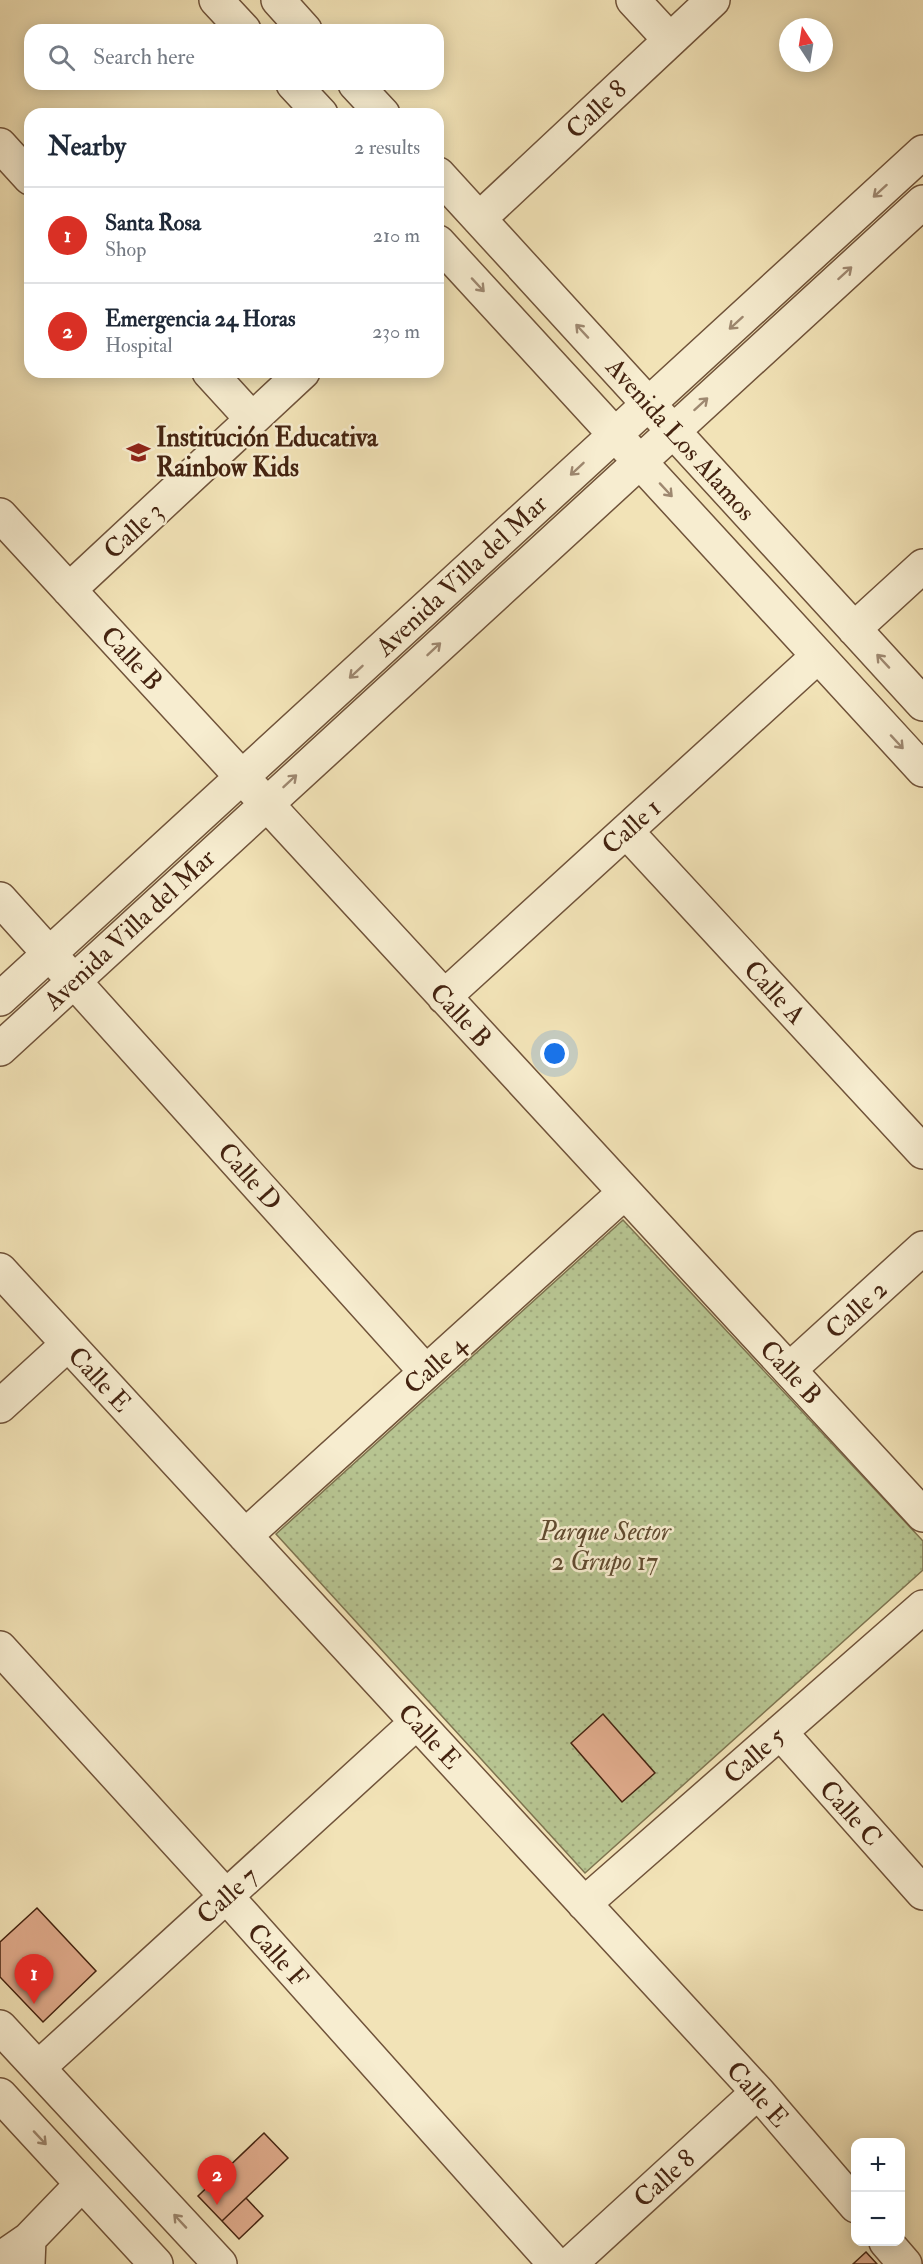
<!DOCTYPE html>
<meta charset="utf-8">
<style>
body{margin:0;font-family:"IM FELL Double Pica",serif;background:#f6f6f7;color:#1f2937}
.controls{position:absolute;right:18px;bottom:18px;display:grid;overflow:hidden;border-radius:12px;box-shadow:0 3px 15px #0003}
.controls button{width:54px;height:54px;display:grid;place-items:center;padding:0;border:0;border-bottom:2px solid #e0e1e3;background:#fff;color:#1f2937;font:30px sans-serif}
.compass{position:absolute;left:779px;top:18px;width:54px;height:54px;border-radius:50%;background:#fff;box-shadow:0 3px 15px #0003;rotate:348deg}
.you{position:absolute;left:555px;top:1054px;width:21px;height:21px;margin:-15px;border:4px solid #fff;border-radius:50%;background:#1a73e8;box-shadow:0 0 0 9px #1a73e833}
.badge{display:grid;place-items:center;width:39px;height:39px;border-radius:50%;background:#d93025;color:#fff;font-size:20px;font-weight:700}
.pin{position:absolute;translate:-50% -50px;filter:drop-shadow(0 2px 3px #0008)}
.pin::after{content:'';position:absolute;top:32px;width:21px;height:18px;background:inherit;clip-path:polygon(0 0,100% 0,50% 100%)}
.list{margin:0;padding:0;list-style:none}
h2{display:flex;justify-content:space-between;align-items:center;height:78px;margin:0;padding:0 24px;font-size:26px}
h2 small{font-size:20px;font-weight:400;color:#747a83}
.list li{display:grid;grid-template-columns:39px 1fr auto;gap:18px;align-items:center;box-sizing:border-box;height:96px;padding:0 24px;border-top:2px solid #e0e1e3}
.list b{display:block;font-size:22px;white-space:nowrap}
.list p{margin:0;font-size:20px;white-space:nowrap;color:#747a83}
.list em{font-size:20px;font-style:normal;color:#747a83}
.icon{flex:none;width:33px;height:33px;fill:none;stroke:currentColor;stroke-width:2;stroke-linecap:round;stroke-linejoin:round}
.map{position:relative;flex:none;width:923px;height:2264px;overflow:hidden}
.search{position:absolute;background:#fff;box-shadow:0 3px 15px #0003;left:24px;top:24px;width:420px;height:66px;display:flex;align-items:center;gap:15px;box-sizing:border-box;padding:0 21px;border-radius:18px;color:#747a83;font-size:22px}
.panel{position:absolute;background:#fff;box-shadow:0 3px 15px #0003;left:24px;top:108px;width:420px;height:270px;border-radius:18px}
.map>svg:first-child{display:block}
.park{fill:url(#park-dots);stroke:#7e7450;stroke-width:1.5}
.building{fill:#e1ac8d;stroke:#442310;stroke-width:1.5}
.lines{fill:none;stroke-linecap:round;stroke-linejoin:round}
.minor-casing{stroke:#70533a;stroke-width:36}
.minor{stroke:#f7edd0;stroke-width:33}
.oneway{stroke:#9e8870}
.labels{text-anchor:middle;stroke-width:5;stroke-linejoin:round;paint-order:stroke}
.street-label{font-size:26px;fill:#442310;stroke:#f7edd0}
.poi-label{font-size:26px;font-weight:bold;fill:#442310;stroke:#f7edd0;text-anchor:start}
.park-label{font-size:26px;font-style:italic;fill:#614b30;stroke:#f7edd0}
</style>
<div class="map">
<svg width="923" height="2264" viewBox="0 0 923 2264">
<defs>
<pattern id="park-dots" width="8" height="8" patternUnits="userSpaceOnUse" patternTransform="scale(1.5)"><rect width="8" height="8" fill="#b7c491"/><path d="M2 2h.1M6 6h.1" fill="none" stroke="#9fa87c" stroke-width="1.8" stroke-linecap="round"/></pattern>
</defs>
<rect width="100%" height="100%" fill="#f2e3b7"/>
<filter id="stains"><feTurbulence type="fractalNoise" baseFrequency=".00333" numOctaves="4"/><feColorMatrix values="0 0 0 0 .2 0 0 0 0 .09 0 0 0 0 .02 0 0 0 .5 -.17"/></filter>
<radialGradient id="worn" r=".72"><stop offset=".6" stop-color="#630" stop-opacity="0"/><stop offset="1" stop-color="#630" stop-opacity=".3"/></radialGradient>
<path class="park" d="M 623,1220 L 923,1541 L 923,1570 L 585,1873 L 276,1534 Z"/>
<path class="building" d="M 603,1714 L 655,1773 L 622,1802 L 571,1743 Z
M 37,1908 L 96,1971 L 43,2022 L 0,1977 L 0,1942 Z
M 264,2133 L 288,2158 L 222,2221 L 198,2196 Z
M 246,2198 L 263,2216 L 239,2239 L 222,2221 Z
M 866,2252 L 877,2264 L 853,2264 Z"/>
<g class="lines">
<defs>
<path id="minor" d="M 216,0 L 244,30
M 278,0 L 305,30
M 633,0 L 670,40
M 293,84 L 321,114
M 355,84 L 383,114
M 0,145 L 30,178
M 438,174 L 923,704
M 479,219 L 713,0
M 438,242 L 923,770
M 209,372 L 252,419
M 0,515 L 923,1515
M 69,590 L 303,372
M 854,629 L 923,566
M 626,831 L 923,1152
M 0,899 L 426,1372
M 444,997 L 818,656
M 0,999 L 923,152
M 0,1049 L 923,202
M 0,1270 L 758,2092 L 856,2206
M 789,1370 L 923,1248
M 0,1406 L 68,1344
M 245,1536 L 625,1192
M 0,1648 L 226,1896 L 555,2264
M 780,1732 L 923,1893
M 584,1904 L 923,1607
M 0,2027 L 220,2264
M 38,2068 L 417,1722
M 0,2095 L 156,2264
M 886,2242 L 905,2264
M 0,2259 L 29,2239
M 28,2264 L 29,2239 L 82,2184
M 570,2264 L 758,2092"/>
</defs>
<use href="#minor" class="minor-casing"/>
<use href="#minor" class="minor"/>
</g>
<defs><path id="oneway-shaft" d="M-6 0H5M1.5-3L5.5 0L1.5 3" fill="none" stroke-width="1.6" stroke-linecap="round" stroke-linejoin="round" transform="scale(1.5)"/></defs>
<g class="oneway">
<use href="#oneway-shaft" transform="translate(880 191) rotate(138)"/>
<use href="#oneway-shaft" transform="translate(845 273) rotate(-42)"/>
<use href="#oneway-shaft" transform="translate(478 285) rotate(47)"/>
<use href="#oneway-shaft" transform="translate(736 323) rotate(138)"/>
<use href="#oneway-shaft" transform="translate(582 331) rotate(-133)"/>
<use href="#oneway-shaft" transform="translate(701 404) rotate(-42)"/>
<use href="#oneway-shaft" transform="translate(577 469) rotate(137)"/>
<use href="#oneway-shaft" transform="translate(666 490) rotate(47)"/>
<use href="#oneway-shaft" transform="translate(434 649) rotate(-43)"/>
<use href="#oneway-shaft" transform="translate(883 661) rotate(-133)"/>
<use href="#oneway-shaft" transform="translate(356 672) rotate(137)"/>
<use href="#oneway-shaft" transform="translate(897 742) rotate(47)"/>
<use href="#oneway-shaft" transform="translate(290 781) rotate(-43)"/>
<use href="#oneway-shaft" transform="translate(40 2138) rotate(47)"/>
<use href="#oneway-shaft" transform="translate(180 2221) rotate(-133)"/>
</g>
<defs>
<symbol id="school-bare" viewBox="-9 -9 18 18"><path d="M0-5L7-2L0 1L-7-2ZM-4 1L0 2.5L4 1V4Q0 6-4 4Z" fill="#8f2418" stroke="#f7edd0" stroke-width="2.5" paint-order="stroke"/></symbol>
</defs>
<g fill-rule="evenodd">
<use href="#school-bare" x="122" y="436" width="33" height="33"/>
</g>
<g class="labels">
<g class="street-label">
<text transform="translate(596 109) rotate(-43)" y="9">Calle 8</text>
<text transform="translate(681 439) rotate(48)" y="9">Avenida Los Alamos</text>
<text transform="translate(133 530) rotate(-43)" y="9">Calle 3</text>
<text transform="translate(461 575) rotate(-43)" y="9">Avenida Villa del Mar</text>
<text transform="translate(132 658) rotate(47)" y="9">Calle B</text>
<text transform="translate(631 826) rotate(-42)" y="9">Calle 1</text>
<text transform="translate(129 929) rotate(-43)" y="9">Avenida Villa del Mar</text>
<text transform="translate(775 992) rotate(47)" y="9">Calle A</text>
<text transform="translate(461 1015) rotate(47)" y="9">Calle B</text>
<text transform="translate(250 1176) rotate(48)" y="9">Calle D</text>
<text transform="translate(856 1309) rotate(-42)" y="9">Calle 2</text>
<text transform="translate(435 1364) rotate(-42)" y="9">Calle 4</text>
<text transform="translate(791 1372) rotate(47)" y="9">Calle B</text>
<text transform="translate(100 1379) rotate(47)" y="9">Calle E</text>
<text transform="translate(430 1736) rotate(47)" y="9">Calle E</text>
<text transform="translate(754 1755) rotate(-41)" y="9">Calle 5</text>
<text transform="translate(851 1813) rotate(48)" y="9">Calle C</text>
<text transform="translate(227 1895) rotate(-42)" y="9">Calle 7</text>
<text transform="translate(278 1955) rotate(48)" y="9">Calle F</text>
<text transform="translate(758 2094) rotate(48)" y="9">Calle E</text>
<text transform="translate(664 2178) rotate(-42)" y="9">Calle 8</text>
</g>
<g class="poi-label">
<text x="156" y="446">Institución Educativa<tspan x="156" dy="30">Rainbow Kids</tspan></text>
</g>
<g class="park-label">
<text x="605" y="1540">Parque Sector<tspan x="605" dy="30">2 Grupo 17</tspan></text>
</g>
</g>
<rect width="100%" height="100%" filter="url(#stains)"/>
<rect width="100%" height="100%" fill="url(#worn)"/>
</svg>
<div class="controls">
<button>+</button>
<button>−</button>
</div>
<svg class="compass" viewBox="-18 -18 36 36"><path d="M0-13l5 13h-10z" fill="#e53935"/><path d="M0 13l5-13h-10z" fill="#747a83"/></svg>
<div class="you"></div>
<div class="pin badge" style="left:34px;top:2004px">1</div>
<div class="pin badge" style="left:217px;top:2205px">2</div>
<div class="search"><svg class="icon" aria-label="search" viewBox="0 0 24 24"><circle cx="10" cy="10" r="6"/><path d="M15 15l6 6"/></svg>Search here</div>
<section class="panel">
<h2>Nearby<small>2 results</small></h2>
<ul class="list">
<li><span class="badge">1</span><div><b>Santa Rosa</b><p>Shop</p></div><em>210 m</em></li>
<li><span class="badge">2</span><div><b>Emergencia 24 Horas</b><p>Hospital</p></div><em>230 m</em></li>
</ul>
</section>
</div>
